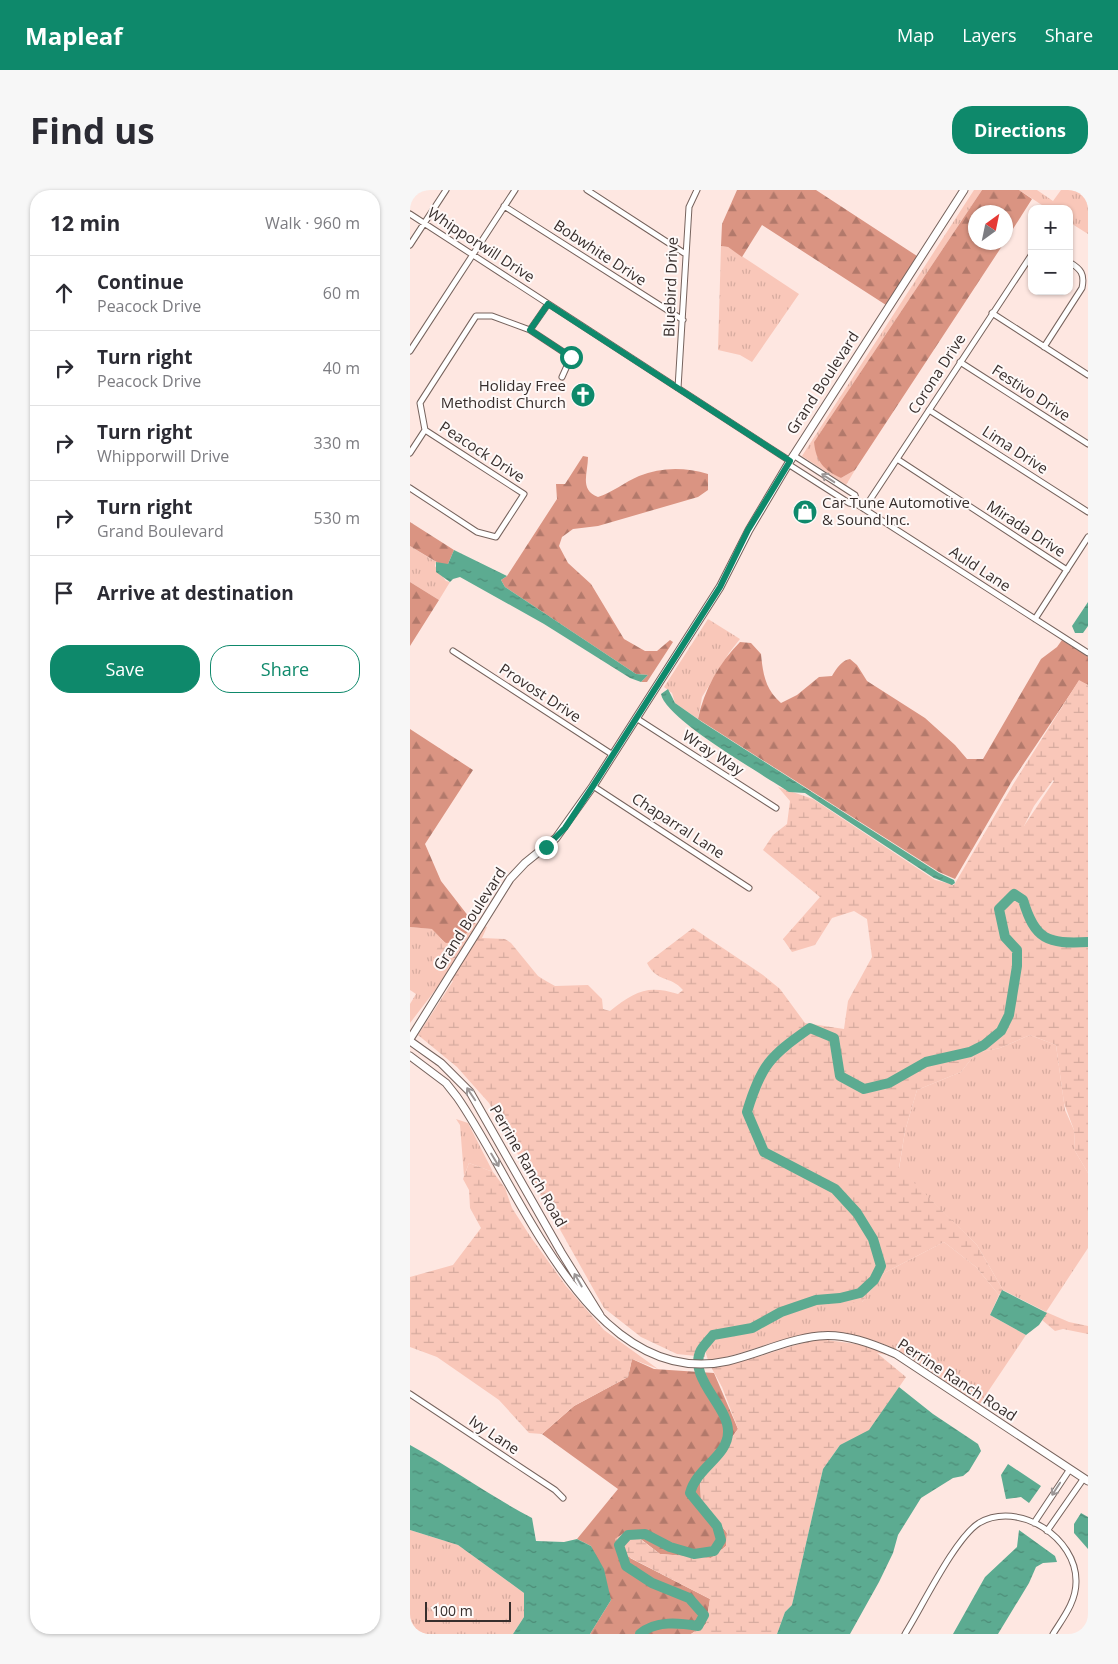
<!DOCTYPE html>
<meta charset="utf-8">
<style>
body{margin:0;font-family:"Open Sans",sans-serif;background:#f7f7f7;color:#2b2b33}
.controls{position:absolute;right:15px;top:15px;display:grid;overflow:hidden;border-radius:10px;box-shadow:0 1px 4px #0004}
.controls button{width:45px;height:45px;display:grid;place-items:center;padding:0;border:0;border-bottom:1px solid #e1e1e2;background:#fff;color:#2b2b33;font:25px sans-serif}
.compass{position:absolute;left:558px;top:15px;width:45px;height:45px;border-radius:50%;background:#fff;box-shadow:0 1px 4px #0004;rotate:33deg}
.scale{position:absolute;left:15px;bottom:12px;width:86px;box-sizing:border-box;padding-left:5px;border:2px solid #372e2c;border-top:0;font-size:14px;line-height:18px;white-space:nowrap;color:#372e2c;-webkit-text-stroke:4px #fef9f8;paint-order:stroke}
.stop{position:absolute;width:15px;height:15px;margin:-11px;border:4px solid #0e896b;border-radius:50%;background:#fff}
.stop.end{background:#0e896b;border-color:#fff;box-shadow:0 1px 5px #0008}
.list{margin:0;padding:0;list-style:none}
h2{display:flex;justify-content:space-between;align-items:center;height:65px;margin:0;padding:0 20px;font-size:21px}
h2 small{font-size:16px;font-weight:400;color:#7c7c81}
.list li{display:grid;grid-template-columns:32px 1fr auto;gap:15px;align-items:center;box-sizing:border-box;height:75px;padding:0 20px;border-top:1px solid #e1e1e2}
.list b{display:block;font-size:19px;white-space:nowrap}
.list p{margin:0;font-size:16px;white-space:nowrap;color:#7c7c81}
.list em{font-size:16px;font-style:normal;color:#7c7c81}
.actions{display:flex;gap:10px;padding:15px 20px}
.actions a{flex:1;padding:11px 0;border:1px solid #0e896b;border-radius:20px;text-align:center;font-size:18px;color:#0e896b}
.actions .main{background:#0e896b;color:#fff}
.icon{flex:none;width:28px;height:28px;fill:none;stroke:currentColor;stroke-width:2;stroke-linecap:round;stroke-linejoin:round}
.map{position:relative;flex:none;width:678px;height:1444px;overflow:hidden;border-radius:20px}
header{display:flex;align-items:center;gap:30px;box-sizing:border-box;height:70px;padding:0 25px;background:#0e896b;color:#fff}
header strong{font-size:24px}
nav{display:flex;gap:28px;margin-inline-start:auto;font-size:18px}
.intro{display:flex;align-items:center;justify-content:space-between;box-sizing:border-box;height:120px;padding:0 30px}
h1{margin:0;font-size:35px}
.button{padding:12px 22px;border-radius:20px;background:#0e896b;color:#fff;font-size:18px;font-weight:700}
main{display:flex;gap:30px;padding:0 30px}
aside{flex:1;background:#fff;border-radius:20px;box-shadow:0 1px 4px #0004}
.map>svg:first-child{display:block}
.grass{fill:url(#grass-tufts)}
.forest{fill:url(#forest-firs)}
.wetland{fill:url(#wetland-marsh);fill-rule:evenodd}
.water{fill:url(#water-ripples)}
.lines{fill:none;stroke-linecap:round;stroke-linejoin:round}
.river{stroke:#5cab91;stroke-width:10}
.street-casing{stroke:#76635d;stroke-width:7}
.secondary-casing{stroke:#76635d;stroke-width:9}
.street{stroke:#fff;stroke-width:5}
.secondary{stroke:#fff;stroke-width:7}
.oneway{stroke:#9b9696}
.route{stroke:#0e896b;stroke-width:6}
.labels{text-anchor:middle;stroke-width:4;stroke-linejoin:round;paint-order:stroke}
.street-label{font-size:15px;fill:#372e2c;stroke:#fef9f8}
.poi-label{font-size:15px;fill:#372e2c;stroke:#fef9f8;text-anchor:end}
</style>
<header>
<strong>Mapleaf</strong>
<nav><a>Map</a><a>Layers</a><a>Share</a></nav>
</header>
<div class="intro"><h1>Find us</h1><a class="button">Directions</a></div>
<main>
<aside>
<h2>12 min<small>Walk · 960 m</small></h2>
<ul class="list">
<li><svg class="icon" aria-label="ahead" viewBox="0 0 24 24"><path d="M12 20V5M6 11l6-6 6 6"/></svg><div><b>Continue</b><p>Peacock Drive</p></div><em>60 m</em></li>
<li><svg class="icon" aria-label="right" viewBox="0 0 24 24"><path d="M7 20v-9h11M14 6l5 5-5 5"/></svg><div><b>Turn right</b><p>Peacock Drive</p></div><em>40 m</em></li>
<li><svg class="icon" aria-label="right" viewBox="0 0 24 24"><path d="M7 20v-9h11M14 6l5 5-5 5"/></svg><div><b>Turn right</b><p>Whipporwill Drive</p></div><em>330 m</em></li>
<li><svg class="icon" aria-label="right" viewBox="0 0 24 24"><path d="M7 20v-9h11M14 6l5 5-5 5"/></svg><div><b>Turn right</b><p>Grand Boulevard</p></div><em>530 m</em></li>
<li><svg class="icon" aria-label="arrive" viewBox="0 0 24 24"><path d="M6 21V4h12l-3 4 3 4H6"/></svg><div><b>Arrive at destination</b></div></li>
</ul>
<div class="actions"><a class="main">Save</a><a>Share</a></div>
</aside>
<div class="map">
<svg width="678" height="1444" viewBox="0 0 678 1444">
<defs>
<pattern id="grass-tufts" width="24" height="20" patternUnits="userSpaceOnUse" patternTransform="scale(1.25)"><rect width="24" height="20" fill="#f9c7b9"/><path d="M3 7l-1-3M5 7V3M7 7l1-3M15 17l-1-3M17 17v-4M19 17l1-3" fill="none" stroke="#d6ab9f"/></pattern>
<pattern id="forest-firs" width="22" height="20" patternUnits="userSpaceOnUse" patternTransform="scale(1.25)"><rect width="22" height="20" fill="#da9482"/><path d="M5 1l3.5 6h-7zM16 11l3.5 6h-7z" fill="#b2796b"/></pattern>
<pattern id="wetland-marsh" width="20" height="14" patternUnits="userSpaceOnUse" patternTransform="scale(1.25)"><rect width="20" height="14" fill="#f9c7b9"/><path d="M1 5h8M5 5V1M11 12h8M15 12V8" fill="none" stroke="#d6ab9f"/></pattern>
<pattern id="water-ripples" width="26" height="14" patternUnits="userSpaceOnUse" patternTransform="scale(1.25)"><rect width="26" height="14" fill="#5cab91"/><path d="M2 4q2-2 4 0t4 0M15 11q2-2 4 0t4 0" fill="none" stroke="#4d8c77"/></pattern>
</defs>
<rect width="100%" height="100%" fill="#fee7e1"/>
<path class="grass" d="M 564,0 L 572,0 L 404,252 L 431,288 L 445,280 L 436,295 L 392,266 Z
M 609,0 L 627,0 L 643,11 L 651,0 L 678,0 L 678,44 L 659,32 L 659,19 L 638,19 Z
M 311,56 L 318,57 L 389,104 L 342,172 L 330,165 L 308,160 Z
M 0,356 L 26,372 L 25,376 L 36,391 L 40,392 L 29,410 L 0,392 Z
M 298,429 L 330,449 L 319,463 L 292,507 L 288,529 L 265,513 L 262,503 L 254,497 Z
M 0,737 L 23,739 L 31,749 L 29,759 L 36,786 L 0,833 L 0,814 L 6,804 L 0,800 Z
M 620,845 L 646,855 L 655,920 L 664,940 L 665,961 L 678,983 L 678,1058 L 636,1122 L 593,1100 L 567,1055 L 489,979 L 495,941 L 507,900 L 551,882 L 566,863 L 590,858 Z
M 46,929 L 58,933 L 83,982 L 59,973 L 54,986 L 50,935 Z
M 534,1052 L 566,1077 L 589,1105 L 580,1125 L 616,1145 L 569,1215 C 537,1194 498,1161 462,1150 C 437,1142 404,1145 378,1149 C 351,1154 326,1167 298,1170 L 293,1154 L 368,1121 L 421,1110 L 452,1112 L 474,1083 Z
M 0,1340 L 48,1355 L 114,1403 L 114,1427 L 103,1444 L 0,1444 Z"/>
<path class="forest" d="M 327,0 L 406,0 L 507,66 L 476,115 L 352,35 L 332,67 L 318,57 L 311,56 L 312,34 Z
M 572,0 L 609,0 L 622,9 L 596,50 L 596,22 L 566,22 L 566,52 L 594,53 L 445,280 L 431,288 C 414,280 406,272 404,252 Z
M 173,266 L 178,267 C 178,283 169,300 188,307 C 203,302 215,292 229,286 C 251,277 275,277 298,284 L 298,300 L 288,307 L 188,336 L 163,339 L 152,347 L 149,356 L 158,373 L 181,394 L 214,449 L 235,461 L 247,461 L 260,450 L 263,452 L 237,492 L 231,492 L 238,485 L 226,484 L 95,397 L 91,390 L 97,386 L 147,309 L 146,294 L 155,294 Z
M 0,332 L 44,360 L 38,374 L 30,374 L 0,356 Z
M 0,392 L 29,410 L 0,456 Z
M 652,450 L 678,467 L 678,495 L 669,491 L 602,591 L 545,689 L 529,682 L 288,529 C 294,500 309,473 330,452 L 341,453 L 351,464 C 353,484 355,499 371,513 L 387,505 L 409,487 L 422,486 C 426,479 432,470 440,469 L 447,475 L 457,491 L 515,528 L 545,555 L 557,569 L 573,569 L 631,469 L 647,457 Z
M 0,539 L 63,580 L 15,654 L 31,691 L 59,727 L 65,730 L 65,734 L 50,752 L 37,755 L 22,739 L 0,737 Z
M 222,1169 L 244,1179 L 304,1183 L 328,1239 L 290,1290 L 291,1310 L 317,1343 L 316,1356 L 301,1368 L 250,1364 L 219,1340 L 220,1368 L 300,1409 L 296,1434 L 281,1444 L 180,1444 L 201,1410 L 181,1356 L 167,1349 L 208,1299 L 132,1244 L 164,1216 L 218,1187 Z"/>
<path class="wetland" d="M 669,490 L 678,495 L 678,983 L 665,961 L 664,940 L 654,913 L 646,855 L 620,845 L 590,858 L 566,863 L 551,882 L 507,900 L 495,941 L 489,978 L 567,1055 L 593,1100 L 589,1105 L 566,1077 L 534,1052 L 474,1083 L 452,1112 L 390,1116 L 324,1139 L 294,1154 L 295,1167 L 267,1164 L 231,1147 L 194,1118 L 79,913 L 47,877 L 8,845 L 43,791 L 41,790 L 74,736 L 77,737 L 72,748 L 95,749 L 101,753 L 128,786 L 136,791 L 145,796 L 178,795 L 192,809 L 193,819 L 200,821 C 224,802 237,794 268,804 L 273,800 C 260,785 247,793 237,773 L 283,738 L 353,785 L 370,799 L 395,833 L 434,839 L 438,811 L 462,767 L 457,729 L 444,721 L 422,728 L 405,755 L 382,762 L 373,749 L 410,707 L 353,660 L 363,645 L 377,634 L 380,611 L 368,597 L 403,609 L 525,690 L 544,695 L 604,593 ZM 643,590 L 644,591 L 614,636 L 624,616 Z
M 65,733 L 68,734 L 36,786 L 20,776 L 31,749 L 36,753 L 49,752 Z
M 59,973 L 83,982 L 95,998 L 102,1018 L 120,1046 L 156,1096 L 194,1140 L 248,1179 L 222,1169 L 218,1187 L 164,1216 L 132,1244 L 119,1243 L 89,1210 L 27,1167 L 0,1157 L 0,1087 L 43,1075 L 71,1038 L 60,1018 L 59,1000 L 53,989 Z
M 636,1122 L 659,1132 L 678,1136 L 678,1144 L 653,1139 L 645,1141 L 632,1130 Z
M 410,1149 L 460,1156 L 482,1166 L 467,1163 L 496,1187 L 459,1241 L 430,1255 L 413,1279 L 382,1415 L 375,1422 L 367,1444 L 281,1444 L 296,1434 L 300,1409 L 211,1363 L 205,1349 L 218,1340 L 250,1364 L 301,1368 L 316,1356 L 317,1343 L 291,1310 L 290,1290 L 328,1239 L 312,1197 L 301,1177 C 335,1174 375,1156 410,1149 Z"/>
<path class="water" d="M 44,360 L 97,386 L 91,390 L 95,397 L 226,484 L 238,485 L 231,492 L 220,488 L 134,434 L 50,387 L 43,389 L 40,392 L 26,382 L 26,372 L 38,374 Z
M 678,412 L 678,436 L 673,443 L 665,443 L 662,436 Z
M 258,499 L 265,513 L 292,532 L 529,683 L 544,690 L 545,693 L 542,695 L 524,688 L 395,603 L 379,602 C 354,585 255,529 251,504 Z
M 592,1100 L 637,1123 L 629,1135 L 616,1145 L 580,1125 Z
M 489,1197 L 523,1224 L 568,1254 L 571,1261 L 559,1281 L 553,1286 L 543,1288 L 511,1308 L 488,1345 L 483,1363 L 469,1392 L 440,1444 L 367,1444 L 375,1422 L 382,1415 L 413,1279 L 430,1255 L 459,1240 Z
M 0,1255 C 42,1278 80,1306 122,1328 L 126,1351 L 154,1352 L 167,1349 L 181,1356 L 194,1379 L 201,1410 L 180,1444 L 103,1444 L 114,1427 L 114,1403 L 48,1355 L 0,1340 Z
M 598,1274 L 631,1296 L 619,1313 L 611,1307 L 596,1309 L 591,1285 Z
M 671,1323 L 678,1327 L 678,1359 L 664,1343 L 664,1334 Z
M 609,1340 L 645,1366 L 647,1372 L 633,1373 L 626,1377 L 619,1393 L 588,1444 L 543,1444 L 575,1387 L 607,1357 Z"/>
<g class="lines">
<path class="river" d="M 230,1444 C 245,1430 270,1433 288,1436 L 294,1425 L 279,1408 L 242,1393 L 216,1376 L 209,1355 L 218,1345 L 235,1344 L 260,1357 L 284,1364 L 304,1361 L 311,1350 L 307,1336 L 280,1303 C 287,1277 318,1266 318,1242 C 319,1216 277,1188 291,1160 C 294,1155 299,1150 303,1145 L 342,1138 L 371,1122 L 406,1110 L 430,1108 L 450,1103 L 464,1090 L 471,1076 L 463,1049 L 447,1023 L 425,999 L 354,962 L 337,922 C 351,875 360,866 400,838 L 424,848 L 430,886 L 454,899 L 479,893 L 516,872 L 560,862 L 574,855 L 591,841 L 599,825 L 607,776 L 607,760 L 595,747 L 589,719 L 604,704 L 613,710 C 625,750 637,754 678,752"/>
<defs>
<path id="street" d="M 177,0 L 274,63
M 94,16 L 273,130
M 0,24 L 380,271
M 0,55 L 36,0
M 582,123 L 678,185
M 120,140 L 161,167 L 152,187
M 634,157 L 672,98 C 675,84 671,79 659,72
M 0,161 L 105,0
M 550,172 L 678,254
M 268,198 L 279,17 L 287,0
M 519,220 L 678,322
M 0,263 L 15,240 L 10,213 L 66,126 L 82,126 L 120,140 L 138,114
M 383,265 L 445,305 L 448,315
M 487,269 L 657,380
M 378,274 L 439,313 L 448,315 L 678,463
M 0,298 L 67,342 L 86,347 L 114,304 L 15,240
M 454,319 L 622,64
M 625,429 L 678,347
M 43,461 L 203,565
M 226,528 L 366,618
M 183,596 L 339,698
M 0,1204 L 145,1300 L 153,1308
M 624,1333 L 660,1279
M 637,1341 L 674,1288
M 495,1444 C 512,1417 545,1348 569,1333 C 609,1310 667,1348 666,1392 C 666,1412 653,1428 643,1444"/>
<path id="secondary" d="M 0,849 L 100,689 L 115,673 L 146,648 L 183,596 L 310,397 L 339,340 L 380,271 L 554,0
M 0,851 L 31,873 L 60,902 L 151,1062 L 190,1125
M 0,866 L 36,893 L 47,907 C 109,995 180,1202 318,1171 C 348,1164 378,1149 409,1146 C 435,1143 463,1154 486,1164 L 678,1291"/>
</defs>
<use href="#street" class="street-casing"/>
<use href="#secondary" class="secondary-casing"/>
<use href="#street" class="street"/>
<use href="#secondary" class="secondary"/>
</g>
<defs><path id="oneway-shaft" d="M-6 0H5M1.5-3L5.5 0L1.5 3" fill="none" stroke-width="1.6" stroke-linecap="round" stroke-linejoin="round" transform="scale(1.25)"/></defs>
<g class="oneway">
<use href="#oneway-shaft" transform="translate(418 288) rotate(-147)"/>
<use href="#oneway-shaft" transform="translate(61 904) rotate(-124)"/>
<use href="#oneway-shaft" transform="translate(85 970) rotate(59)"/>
<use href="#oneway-shaft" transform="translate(168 1090) rotate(-120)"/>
<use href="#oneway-shaft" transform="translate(646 1299) rotate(123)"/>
</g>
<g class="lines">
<path class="route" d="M 136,657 L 155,638 L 183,596 L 310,397 L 338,340 L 380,271 L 138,114 L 120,140 L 161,167"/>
</g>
<defs>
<symbol id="church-disc" viewBox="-11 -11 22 22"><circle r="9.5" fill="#0e896b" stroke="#fef9f8"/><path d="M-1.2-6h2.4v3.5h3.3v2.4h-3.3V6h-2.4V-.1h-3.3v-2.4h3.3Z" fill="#fff"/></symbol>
<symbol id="shop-disc" viewBox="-11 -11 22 22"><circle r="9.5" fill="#0e896b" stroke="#fef9f8"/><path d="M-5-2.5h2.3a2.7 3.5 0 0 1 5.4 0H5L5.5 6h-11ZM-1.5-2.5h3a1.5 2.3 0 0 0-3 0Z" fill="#fff"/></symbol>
</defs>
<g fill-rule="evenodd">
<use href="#church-disc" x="159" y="191" width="28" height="28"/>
<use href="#shop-disc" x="381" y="308" width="28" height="28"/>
</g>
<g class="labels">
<g class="street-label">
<text transform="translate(71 55) rotate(33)" y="5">Whipporwill Drive</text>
<text transform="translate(190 63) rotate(33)" y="5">Bobwhite Drive</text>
<text transform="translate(261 97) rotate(-88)" y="5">Bluebird Drive</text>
<text transform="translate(527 184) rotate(-57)" y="5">Corona Drive</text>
<text transform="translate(413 193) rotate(-57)" y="5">Grand Boulevard</text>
<text transform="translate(621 203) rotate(33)" y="5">Festivo Drive</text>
<text transform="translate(605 260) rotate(33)" y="5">Lima Drive</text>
<text transform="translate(72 262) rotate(33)" y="5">Peacock Drive</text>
<text transform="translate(616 339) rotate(33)" y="5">Mirada Drive</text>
<text transform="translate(570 379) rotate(33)" y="5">Auld Lane</text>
<text transform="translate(130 503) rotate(33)" y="5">Provost Drive</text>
<text transform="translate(303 563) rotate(33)" y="5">Wray Way</text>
<text transform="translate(268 636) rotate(33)" y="5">Chaparral Lane</text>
<text transform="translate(60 729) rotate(-57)" y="5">Grand Boulevard</text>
<text transform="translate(118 976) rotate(60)" y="5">Perrine Ranch Road</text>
<text transform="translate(547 1190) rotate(33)" y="5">Perrine Ranch Road</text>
<text transform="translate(84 1245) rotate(34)" y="5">Ivy Lane</text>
</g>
<g class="poi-label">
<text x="156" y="201">Holiday Free<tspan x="156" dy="17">Methodist Church</tspan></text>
<text x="412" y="318" text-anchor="start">Car Tune Automotive<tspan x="412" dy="17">&amp; Sound Inc.</tspan></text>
</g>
</g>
</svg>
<div class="controls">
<button>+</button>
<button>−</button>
</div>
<svg class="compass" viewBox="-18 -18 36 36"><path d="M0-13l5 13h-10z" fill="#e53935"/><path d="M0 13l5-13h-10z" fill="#7c7c81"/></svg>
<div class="scale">100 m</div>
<div class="stop" style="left:161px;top:167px"></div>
<div class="stop end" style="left:136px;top:657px"></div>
</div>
</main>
